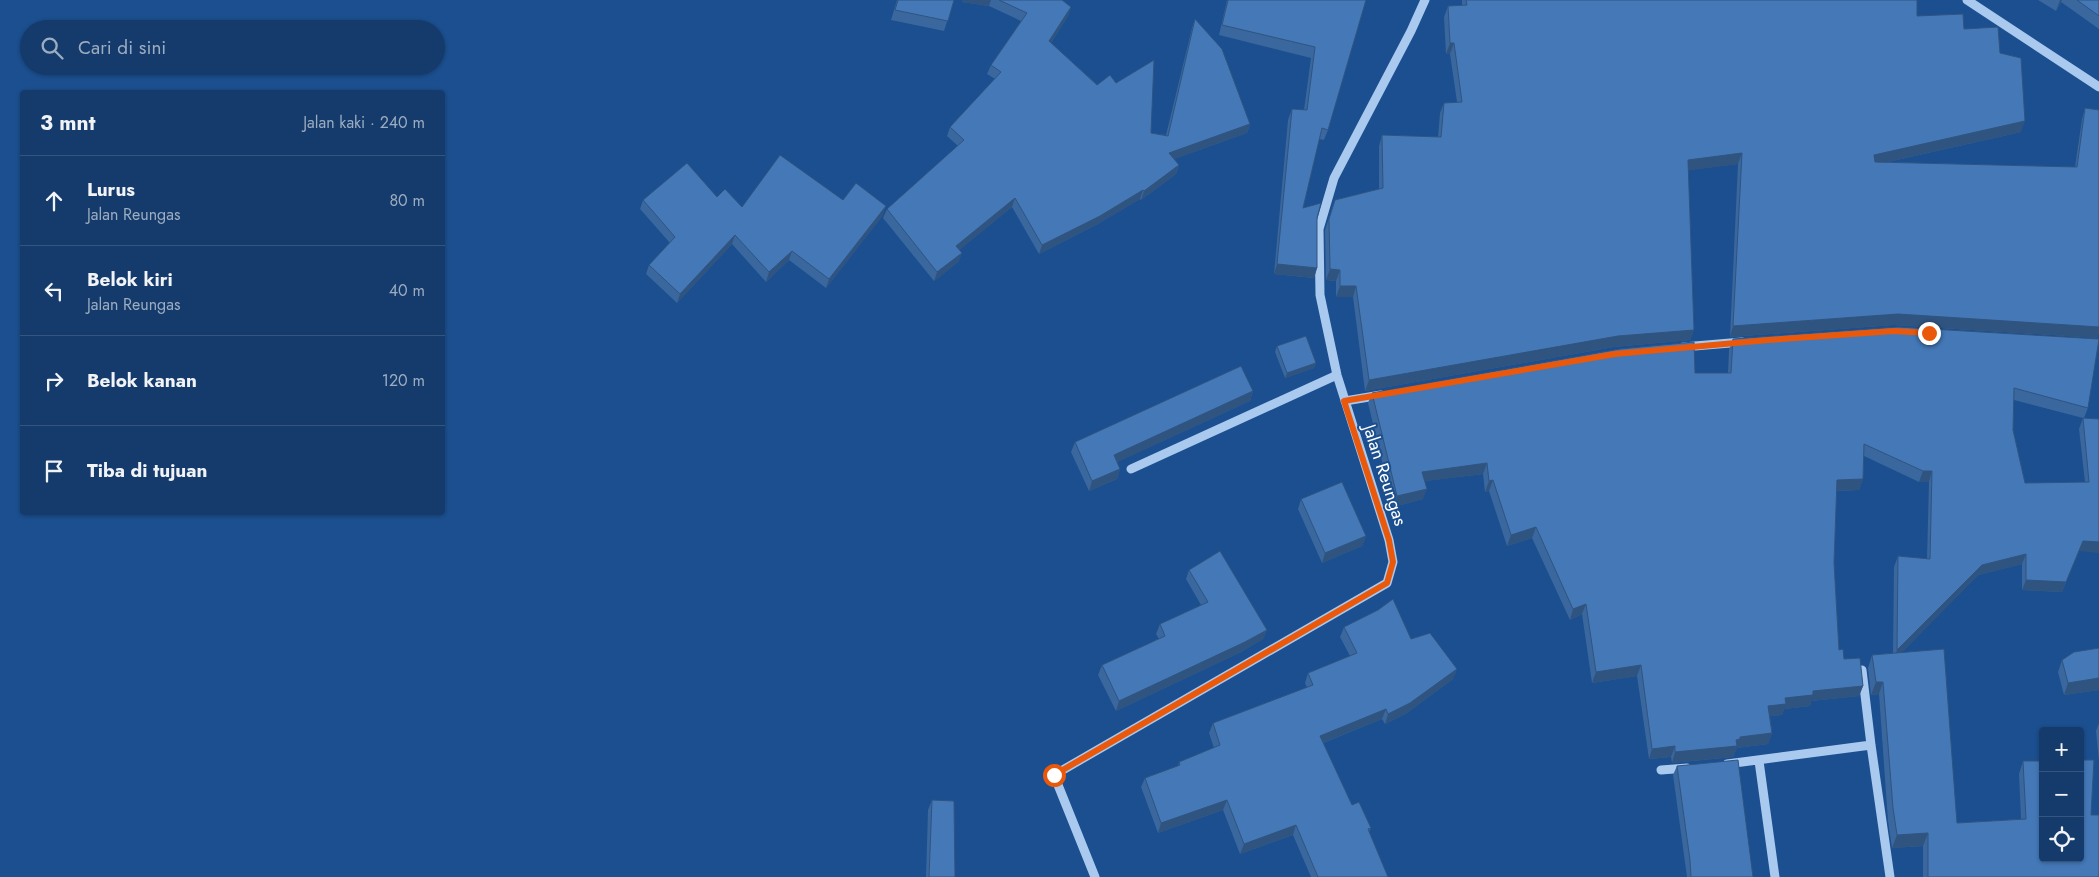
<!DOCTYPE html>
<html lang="id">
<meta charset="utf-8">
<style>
body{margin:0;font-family:Jost,sans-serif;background:#1d4271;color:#f1f3f6}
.controls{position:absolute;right:15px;bottom:15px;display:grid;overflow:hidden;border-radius:5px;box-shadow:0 1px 4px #0004}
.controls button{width:45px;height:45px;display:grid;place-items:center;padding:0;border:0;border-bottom:1px solid #33557e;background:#143b6b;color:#f1f3f6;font:25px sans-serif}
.stop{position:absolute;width:15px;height:15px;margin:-11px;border:4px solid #ea580c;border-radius:50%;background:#fff}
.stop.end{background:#ea580c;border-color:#fff;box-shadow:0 1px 5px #0008}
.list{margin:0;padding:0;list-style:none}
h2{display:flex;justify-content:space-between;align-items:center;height:65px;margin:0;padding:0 20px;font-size:21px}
h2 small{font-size:16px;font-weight:400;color:#9dadc1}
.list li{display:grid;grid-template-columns:32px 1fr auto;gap:15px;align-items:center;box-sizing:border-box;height:90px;padding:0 20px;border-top:1px solid #33557e}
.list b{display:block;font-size:19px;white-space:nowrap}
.list p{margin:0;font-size:16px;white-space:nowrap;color:#9dadc1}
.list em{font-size:16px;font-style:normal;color:#9dadc1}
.icon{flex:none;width:28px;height:28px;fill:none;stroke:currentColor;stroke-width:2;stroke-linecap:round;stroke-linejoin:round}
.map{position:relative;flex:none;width:2099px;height:877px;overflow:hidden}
.search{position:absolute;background:#143b6b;box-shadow:0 1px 4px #0004;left:20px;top:20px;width:425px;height:55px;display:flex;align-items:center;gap:12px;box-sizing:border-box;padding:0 18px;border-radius:28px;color:#9dadc1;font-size:19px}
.panel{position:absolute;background:#143b6b;box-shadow:0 1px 4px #0004;left:20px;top:90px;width:425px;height:425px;border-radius:5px}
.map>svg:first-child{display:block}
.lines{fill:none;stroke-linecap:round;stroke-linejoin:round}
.minor{stroke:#a9c9ee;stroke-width:9}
.wall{fill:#3a679d;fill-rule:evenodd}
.shaded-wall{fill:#305480}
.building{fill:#4478b7;stroke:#305480}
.route{stroke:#ea580c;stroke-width:6}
.labels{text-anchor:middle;stroke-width:4;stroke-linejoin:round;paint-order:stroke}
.street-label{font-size:18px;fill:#fff;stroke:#1b4f8f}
</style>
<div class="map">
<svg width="2099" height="877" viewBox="0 0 2099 877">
<rect width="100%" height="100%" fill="#1b4f8f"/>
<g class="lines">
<path class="minor" d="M 1967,0 L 2099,87
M 1683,347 L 1742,342
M 1345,401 L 1381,395
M 1131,469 L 1337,375
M 1862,670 L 1871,745 L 1890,877
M 1759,761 L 1775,877
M 1727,764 L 1871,745
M 1661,770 L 1687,768
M 1095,877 L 1054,775 L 1387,583 L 1393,562 L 1389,540 L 1337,375 L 1320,295 L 1319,229 L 1334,178 L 1411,31 L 1425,0"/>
</g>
<path class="wall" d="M 897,0 L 954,0 L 944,31 L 891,20 Z
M 963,0 L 1062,0 L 1071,7 L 1068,16 L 1051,43 L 1151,133 L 1166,135 L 1192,28 L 1195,19 L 1250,124 L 1247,133 L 1174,159 L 1179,165 L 1176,174 L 1141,200 L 1140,199 L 1096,225 L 1039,254 L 1012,207 L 959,250 L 962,253 L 958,262 L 934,281 L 883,218 L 887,209 L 958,146 L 947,136 L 950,127 L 995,79 L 987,74 L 991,65 L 1021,21 L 989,6 L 962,2 Z
M 1227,0 L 1366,0 L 1328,130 L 1324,140 L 1319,139 L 1303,208 L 1317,218 L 1317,268 L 1314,278 L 1274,274 L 1288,120 L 1292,109 L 1304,110 L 1311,58 L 1219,35 Z
M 1462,0 L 1917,0 L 1917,16 L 1964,29 L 2000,53 L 2021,132 L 1888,162 L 2075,167 L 2082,119 L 2085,108 L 2099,110 L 2099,333 L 2097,338 L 1894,325 L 1730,337 L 1738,164 L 1688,170 L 1694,330 L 1690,340 L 1614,347 L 1365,391 L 1353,297 L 1336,297 L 1336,281 L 1326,280 L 1325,230 L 1335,200 L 1379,189 L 1379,146 L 1382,135 L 1438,137 L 1440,113 L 1444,103 L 1457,102 L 1450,54 L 1446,54 L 1444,17 L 1448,6 L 1462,6 Z
M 2038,0 L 2099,0 L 2099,29 L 2061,2 L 2056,11 Z
M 717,197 L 742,207 L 843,200 L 883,215 L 826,288 L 789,260 L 766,282 L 732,244 L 677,303 L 646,274 L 649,265 L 670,243 L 640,209 L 643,200 Z
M 1898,327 L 2088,408 L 2084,418 L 2099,419 L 2079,551 L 2062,592 L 2022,590 L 2022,564 L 1978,575 L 1901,653 L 1957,823 L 2021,819 L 2019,774 L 2023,761 L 2091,815 L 2099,877 L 1923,877 L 1923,846 L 1892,848 L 1888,821 L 1879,694 L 1871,695 L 1868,668 L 1872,655 L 1893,653 L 1894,567 L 1898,556 L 1927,559 L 1929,482 L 1919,482 L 1864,456 L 1863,479 L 1859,490 L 1836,491 L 1834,563 L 1839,650 L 1844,659 L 1863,686 L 1859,696 L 1811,701 L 1810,706 L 1784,709 L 1782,715 L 1770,716 L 1772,733 L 1768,744 L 1737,748 L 1733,757 L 1672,763 L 1671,757 L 1649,759 L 1637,676 L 1592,683 L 1582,614 L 1570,620 L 1532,538 L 1507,546 L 1489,491 L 1485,492 L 1483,474 L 1425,481 L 1423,499 L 1393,507 L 1368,403 L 1372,393 L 1695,373 L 1728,373 L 1729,350 L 1733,339 ZM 2014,400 L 2083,418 L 2079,429 L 2085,482 L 2025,483 L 2013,430 Z
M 1277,346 L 1316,363 L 1314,368 L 1285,378 L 1275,352 Z
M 1253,391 L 1250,401 L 1117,462 L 1120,469 L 1117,479 L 1089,491 L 1071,452 L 1075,442 Z
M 1301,499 L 1366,536 L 1362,546 L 1322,563 L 1298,509 Z
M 1189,570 L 1267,630 L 1263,639 L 1241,652 L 1116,711 L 1098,675 L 1102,665 L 1159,639 L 1156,634 L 1160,624 L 1201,605 L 1186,579 Z
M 1344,627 L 1411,639 L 1457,669 L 1453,679 L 1407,713 L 1385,724 L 1382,719 L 1323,743 L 1352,805 L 1371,828 L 1369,832 L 1388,877 L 1311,877 L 1293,835 L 1240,854 L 1223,810 L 1158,833 L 1141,787 L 1145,778 L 1178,766 L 1179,762 L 1214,748 L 1209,733 L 1213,723 L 1307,688 L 1305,683 L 1308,673 L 1350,656 L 1340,637 Z
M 2099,648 L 2099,690 L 2064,695 L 2058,672 L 2062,660 Z
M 2099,723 L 2099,761 L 2096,731 Z
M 1677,766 L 1753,877 L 1687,877 L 1673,775 Z
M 932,800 L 955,877 L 926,877 L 928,810 Z"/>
<path class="shaded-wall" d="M 963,0 L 991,0 L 989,6 L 962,2 Z
M 2060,0 L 2062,0 L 2056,11 Z
M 1071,7 L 1068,16 L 1046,51 L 1049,41 Z
M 1450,43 L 1454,43 L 1450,54 L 1446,54 Z
M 2025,121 L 2021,132 L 1870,166 L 1874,155 Z
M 1250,124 L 1247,133 L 1166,162 L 1169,153 Z
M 1742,153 L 1738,164 L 1684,171 L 1688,160 Z
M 1179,165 L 1176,174 L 1141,200 L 1144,191 Z
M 1143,190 L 1140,199 L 1096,225 L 1039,254 L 1042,245 Z
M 1015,198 L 1012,207 L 953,255 L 956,246 Z
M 886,206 L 883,215 L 826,288 L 829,279 Z
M 735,235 L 732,244 L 677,303 L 680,294 Z
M 792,251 L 789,260 L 766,282 L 769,272 Z
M 962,253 L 958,262 L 934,281 L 937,272 Z
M 1277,264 L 1317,268 L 1314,278 L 1274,274 Z
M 1330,269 L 1340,270 L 1336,281 L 1326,280 Z
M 1340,286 L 1356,286 L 1353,297 L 1336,297 Z
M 1898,314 L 2099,327 L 2099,333 L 2097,338 L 1894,325 L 1730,337 L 1733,326 Z
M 1694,330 L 1690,340 L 1614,347 L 1365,391 L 1369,380 L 1618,336 Z
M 1316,363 L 1314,368 L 1285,378 L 1287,373 Z
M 1253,391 L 1250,401 L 1111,465 L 1114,455 Z
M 1487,463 L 1483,474 L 1419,482 L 1422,472 Z
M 1120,469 L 1117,479 L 1089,491 L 1092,481 Z
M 1923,471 L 1932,471 L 1929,482 L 1919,482 Z
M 1863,479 L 1859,490 L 1833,491 L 1837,480 Z
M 1493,480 L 1489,491 L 1485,492 L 1489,481 Z
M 1427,489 L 1423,499 L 1393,507 L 1397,496 Z
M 1536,527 L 1532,538 L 1507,546 L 1511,535 Z
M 1366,536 L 1362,546 L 1322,563 L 1325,553 Z
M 2083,541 L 2099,542 L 2099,553 L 2079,551 L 2062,592 L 2022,590 L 2026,580 Z
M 2026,554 L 2022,564 L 1978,575 L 1893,661 L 1897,650 L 1982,565 Z
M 1586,604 L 1582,614 L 1570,620 L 1573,609 Z
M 1267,630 L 1263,639 L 1241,652 L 1116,711 L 1119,701 Z
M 1641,665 L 1637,676 L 1592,683 L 1596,672 Z
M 1457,669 L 1453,679 L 1407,713 L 1385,724 L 1388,714 Z
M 2099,678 L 2099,690 L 2064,695 L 2068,683 Z
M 1876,682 L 1883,682 L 1879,694 L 1871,695 Z
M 1863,686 L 1859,696 L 1811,701 L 1810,706 L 1784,709 L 1782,715 L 1764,717 L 1768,706 L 1785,698 L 1813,691 Z
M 1386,709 L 1382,719 L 1317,745 L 1320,736 Z
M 1772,733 L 1768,744 L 1737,748 L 1733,757 L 1672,763 L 1675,752 L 1736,740 L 1740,737 Z
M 1675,746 L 1671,757 L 1649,759 L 1652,749 Z
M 1227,800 L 1223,810 L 1158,833 L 1161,823 Z
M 1296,825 L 1293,835 L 1240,854 L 1244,844 Z
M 1928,833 L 1923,846 L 1892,848 L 1897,835 Z"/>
<path class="building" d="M 898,0 L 954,0 L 948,21 L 895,10 Z
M 999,0 L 1062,0 L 1071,7 L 1049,41 L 1097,85 L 1110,75 L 1116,83 L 1154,60 L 1151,133 L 1168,136 L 1195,19 L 1222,49 L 1250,124 L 1169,153 L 1179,165 L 1144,191 L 1143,190 L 1100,216 L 1042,245 L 1015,198 L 956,246 L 962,253 L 937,272 L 887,209 L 964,140 L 950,127 L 1001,72 L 991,65 L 1027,13 Z
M 1228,0 L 1366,0 L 1328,130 L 1322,128 L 1303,208 L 1321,203 L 1317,218 L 1317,268 L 1277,264 L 1292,109 L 1307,110 L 1315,47 L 1222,25 Z
M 1466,0 L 1917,0 L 1917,16 L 1963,14 L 1964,29 L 1998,27 L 2000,53 L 2021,58 L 2025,121 L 1874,155 L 1875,162 L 2077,167 L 2085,108 L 2099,110 L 2099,327 L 1898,314 L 1733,326 L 1742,153 L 1688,160 L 1694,330 L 1618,336 L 1369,380 L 1356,286 L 1340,286 L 1340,270 L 1330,269 L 1329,219 L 1335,200 L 1383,188 L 1382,135 L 1441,137 L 1444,103 L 1462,102 L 1454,43 L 1450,43 L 1448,6 L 1467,5 Z
M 2077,0 L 2099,0 L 2099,16 Z
M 780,155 L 843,200 L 856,183 L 886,206 L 829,279 L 792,251 L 769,272 L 735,235 L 680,294 L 649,265 L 675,237 L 643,200 L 687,163 L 717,197 L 725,189 L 742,207 Z
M 1898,327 L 2099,339 L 2088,408 L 2014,388 L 2013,430 L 2025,483 L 2089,482 L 2083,418 L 2099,419 L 2099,542 L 2083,541 L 2066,582 L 2026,580 L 2026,554 L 1982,565 L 1897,650 L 1898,556 L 1930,559 L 1932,471 L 1923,471 L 1864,444 L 1863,479 L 1837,480 L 1834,563 L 1839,650 L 1843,649 L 1844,659 L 1860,658 L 1863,686 L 1813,691 L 1813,695 L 1785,698 L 1786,704 L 1768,706 L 1772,733 L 1740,737 L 1740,739 L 1736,740 L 1737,746 L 1675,752 L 1675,746 L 1652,749 L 1641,665 L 1596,672 L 1586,604 L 1573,609 L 1536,527 L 1511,535 L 1493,480 L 1489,481 L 1487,463 L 1422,472 L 1427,489 L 1397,496 L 1372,393 L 1620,349 L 1694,342 L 1695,373 L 1731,373 L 1733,339 Z
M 1306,336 L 1316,363 L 1287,373 L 1277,346 Z
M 1241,366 L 1253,391 L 1114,455 L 1120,469 L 1092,481 L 1075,442 Z
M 1342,482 L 1366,536 L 1325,553 L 1301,499 Z
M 1220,551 L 1267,630 L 1245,642 L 1119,701 L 1102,665 L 1165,636 L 1160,624 L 1208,602 L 1189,570 Z
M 1393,599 L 1411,639 L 1430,633 L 1457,669 L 1410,703 L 1388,714 L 1386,709 L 1320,736 L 1352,805 L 1359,802 L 1371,828 L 1368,829 L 1388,877 L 1318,877 L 1296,825 L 1244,844 L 1227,800 L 1161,823 L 1145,778 L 1180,765 L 1179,762 L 1220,745 L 1213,723 L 1313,685 L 1308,673 L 1357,653 L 1344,627 L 1378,610 Z
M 2099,648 L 2099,678 L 2068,683 L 2062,660 L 2074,652 Z
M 1944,649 L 1957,823 L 2026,819 L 2023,761 L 2043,761 L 2043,858 L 2080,858 L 2080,760 L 2094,760 L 2091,815 L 2099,815 L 2099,877 L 1928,877 L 1928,833 L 1897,835 L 1893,808 L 1883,682 L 1876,682 L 1872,655 Z
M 1738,760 L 1753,877 L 1691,877 L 1690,860 L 1677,766 Z
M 932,800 L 954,801 L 955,877 L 929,877 Z"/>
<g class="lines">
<path class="route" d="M 1054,775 L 1387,583 L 1393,562 L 1389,540 L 1344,401 L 1615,354 L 1768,340 L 1894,331 L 1929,333"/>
</g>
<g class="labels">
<g class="street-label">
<text transform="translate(1385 475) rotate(72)" y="6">Jalan Reungas</text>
</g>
</g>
</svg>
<div class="controls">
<button>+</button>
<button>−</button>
<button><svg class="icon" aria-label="locate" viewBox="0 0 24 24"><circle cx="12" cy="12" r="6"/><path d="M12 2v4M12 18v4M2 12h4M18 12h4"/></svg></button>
</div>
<div class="stop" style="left:1054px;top:775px"></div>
<div class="stop end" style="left:1929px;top:333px"></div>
<div class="search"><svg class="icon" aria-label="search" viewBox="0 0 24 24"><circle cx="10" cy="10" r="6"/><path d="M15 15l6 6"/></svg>Cari di sini</div>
<section class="panel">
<h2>3 mnt<small>Jalan kaki · 240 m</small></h2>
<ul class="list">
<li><svg class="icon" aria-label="ahead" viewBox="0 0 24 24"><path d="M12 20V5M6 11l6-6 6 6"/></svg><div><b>Lurus</b><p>Jalan Reungas</p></div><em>80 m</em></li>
<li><svg class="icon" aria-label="left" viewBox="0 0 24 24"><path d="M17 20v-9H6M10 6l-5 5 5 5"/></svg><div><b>Belok kiri</b><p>Jalan Reungas</p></div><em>40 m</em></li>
<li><svg class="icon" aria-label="right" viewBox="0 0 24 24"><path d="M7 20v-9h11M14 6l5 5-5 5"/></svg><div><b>Belok kanan</b></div><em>120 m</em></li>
<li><svg class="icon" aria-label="arrive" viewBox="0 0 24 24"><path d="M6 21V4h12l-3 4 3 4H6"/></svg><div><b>Tiba di tujuan</b></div></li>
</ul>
</section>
</div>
